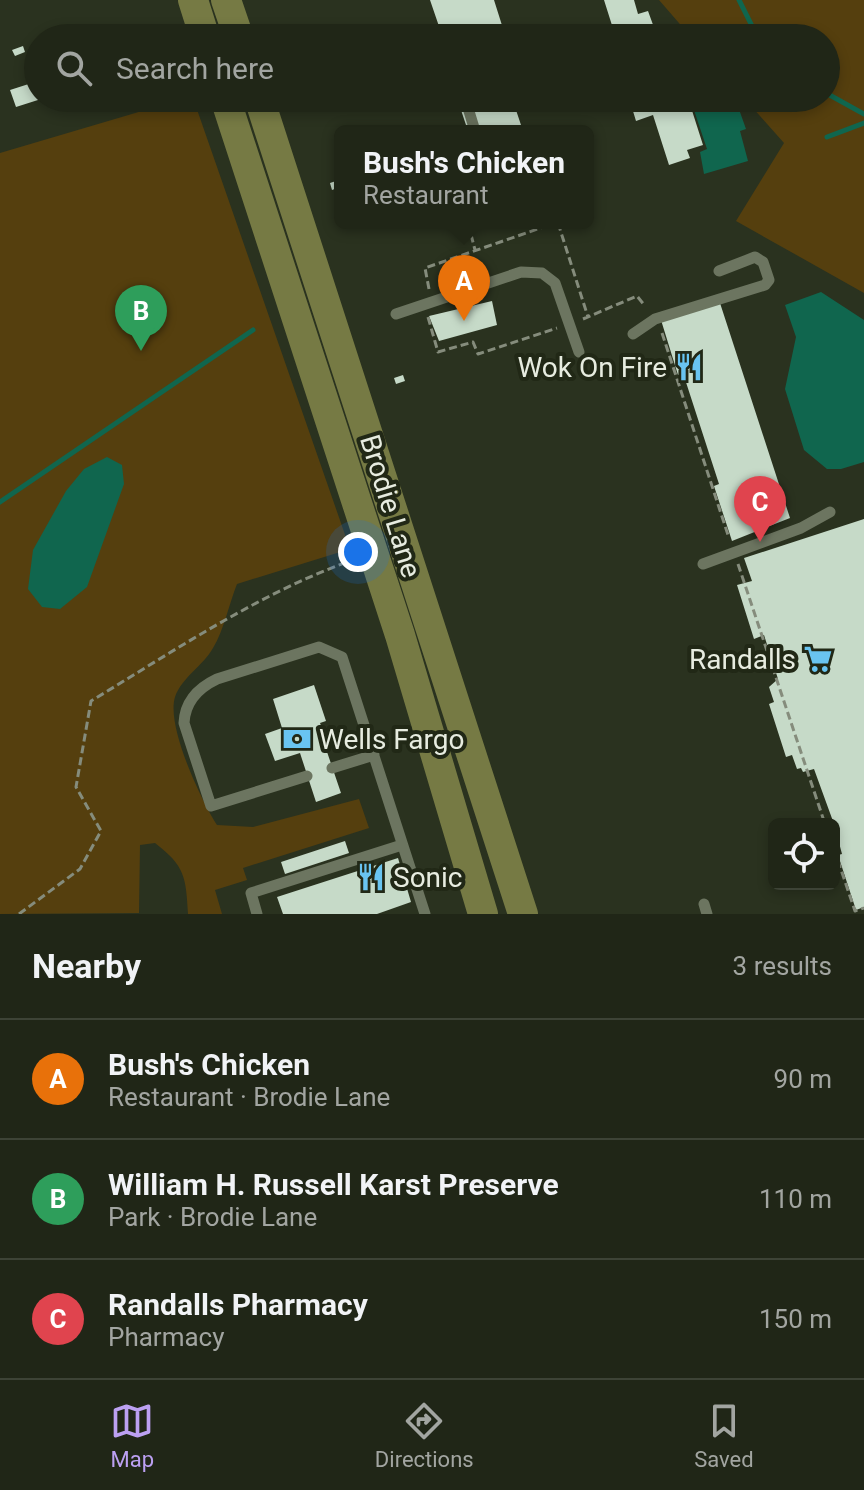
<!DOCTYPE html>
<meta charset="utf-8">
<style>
body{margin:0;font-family:Roboto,sans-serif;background:#2d3224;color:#f1f3f6}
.controls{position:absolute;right:24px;bottom:24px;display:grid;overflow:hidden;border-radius:12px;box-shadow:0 4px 12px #0003}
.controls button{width:72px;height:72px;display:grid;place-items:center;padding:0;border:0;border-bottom:2px solid #3d4336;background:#202617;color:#f1f3f6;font:40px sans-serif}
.you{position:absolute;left:358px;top:552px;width:28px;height:28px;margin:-20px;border:6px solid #fff;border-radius:50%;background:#1a73e8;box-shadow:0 0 0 12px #1a73e833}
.badge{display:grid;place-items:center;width:52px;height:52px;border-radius:50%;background:#bca0f2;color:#fff;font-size:26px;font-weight:700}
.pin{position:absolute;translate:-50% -66px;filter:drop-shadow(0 2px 4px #0008)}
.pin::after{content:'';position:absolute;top:42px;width:28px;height:24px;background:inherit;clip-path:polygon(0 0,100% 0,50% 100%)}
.popup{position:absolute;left:334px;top:125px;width:260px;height:104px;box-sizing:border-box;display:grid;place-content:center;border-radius:12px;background:#202617;filter:drop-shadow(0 2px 6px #0005);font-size:26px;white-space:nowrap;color:#a2a5a1}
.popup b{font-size:30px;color:#f1f3f6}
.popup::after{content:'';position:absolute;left:50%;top:100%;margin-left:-16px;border:16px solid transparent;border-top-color:#202617}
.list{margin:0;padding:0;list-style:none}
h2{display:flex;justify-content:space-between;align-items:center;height:104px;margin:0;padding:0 32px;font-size:34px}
h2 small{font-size:26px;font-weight:400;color:#a2a5a1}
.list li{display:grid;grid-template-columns:52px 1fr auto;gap:24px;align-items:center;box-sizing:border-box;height:120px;padding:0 32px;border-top:2px solid #3d4336}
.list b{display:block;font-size:30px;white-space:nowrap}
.list p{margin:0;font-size:26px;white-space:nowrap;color:#a2a5a1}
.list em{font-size:26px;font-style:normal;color:#a2a5a1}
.icon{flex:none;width:44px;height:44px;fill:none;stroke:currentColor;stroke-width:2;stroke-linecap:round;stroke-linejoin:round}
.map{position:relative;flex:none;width:864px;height:914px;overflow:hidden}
.search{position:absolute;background:#202617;box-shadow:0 4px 12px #0003;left:24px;right:24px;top:24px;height:88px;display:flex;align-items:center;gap:20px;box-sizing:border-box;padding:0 28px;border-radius:44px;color:#a2a5a1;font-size:30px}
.sheet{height:464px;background:#202617}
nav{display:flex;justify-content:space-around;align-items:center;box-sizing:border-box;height:112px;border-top:2px solid #3d4336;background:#202617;font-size:22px;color:#a2a5a1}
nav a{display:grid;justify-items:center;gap:4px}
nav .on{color:#bca0f2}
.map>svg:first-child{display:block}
.green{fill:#553f0e}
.water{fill:#10664e}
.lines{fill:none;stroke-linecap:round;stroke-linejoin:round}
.stream{stroke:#10664e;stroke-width:5}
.building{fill:#c6dac8}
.path{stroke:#858c7c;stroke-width:3;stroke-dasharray:8 4;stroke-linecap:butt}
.service{stroke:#6c7560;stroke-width:11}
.secondary{stroke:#767a44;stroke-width:30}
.labels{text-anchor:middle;stroke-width:8;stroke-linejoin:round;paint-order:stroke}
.poi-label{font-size:28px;fill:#e7ece0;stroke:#212816;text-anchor:end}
.street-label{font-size:28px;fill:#e7ece0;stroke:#212816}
</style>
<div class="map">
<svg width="864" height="914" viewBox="0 0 864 914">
<rect width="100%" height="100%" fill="#2a321f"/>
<path class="green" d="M 659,0 L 864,0 L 864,293 L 736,221 L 784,143 L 744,98 L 826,98 L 826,38 L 692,38 Z
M 186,98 L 193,98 L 350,549 L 237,584 C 229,604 224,630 213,648 C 203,666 182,677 175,697 C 166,726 201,800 217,825 L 253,827 L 359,799 L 369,828 L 243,868 L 247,880 L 215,890 L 222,914 L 188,914 C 186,877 185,866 155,843 L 140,845 L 139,913 L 0,914 L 0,153 Z"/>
<path class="water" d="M 690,98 L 735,98 L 746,129 L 740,131 L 748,161 L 704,174 L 700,152 L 707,149 Z
M 821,292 L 864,320 L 864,462 L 841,469 L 827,469 L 804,450 L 785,389 L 796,337 L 785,305 Z
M 107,457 L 122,465 L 124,484 L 87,587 L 60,609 L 42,607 L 28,589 L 33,550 L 66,491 L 84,469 Z"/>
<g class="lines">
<path class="stream" d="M 739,0 L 758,38
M 826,93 L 864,114
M 827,137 L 864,123
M 0,502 L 253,330"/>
</g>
<path class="building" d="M 430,0 L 494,0 L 506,38 L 461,38 L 460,35 L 443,38 Z
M 604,0 L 634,0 L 638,14 L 648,11 L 656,33 L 666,30 L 669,38 L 616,38 Z
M 23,46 L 25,52 L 15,56 L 12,50 Z
M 38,81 L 38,100 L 16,107 L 10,90 Z
M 471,98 L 512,98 L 523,131 L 468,131 L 461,110 L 474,106 Z
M 629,98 L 688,98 L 703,145 L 687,150 L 690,158 L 669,165 L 653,115 L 636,121 Z
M 339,180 L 340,187 L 332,190 L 330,183 Z
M 492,301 L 497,325 L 439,341 L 429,316 Z
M 720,303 L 790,518 L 732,541 L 714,486 L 719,484 L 683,373 L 678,375 L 661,320 Z
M 403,375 L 405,381 L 396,384 L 394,378 Z
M 864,519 L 864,907 L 856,910 L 838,855 L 842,854 L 834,824 L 814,769 L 803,772 L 801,768 L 797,769 L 792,755 L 786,757 L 769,704 L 774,702 L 769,687 L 778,679 L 764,635 L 754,639 L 737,585 L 752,581 L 744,558 Z
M 314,685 L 326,721 L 320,723 L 328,745 L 325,746 L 341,793 L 316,802 L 300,753 L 275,761 L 265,734 L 282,728 L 273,699 Z
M 345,841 L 349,853 L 285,874 L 281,862 Z
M 398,858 L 411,902 L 377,914 L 283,914 L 277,897 Z"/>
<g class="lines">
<path class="path" d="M 468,223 L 475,250
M 558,223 L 588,317
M 429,289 L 425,268 L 555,223
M 428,317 L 438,352 L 473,342 L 478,354 L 557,328
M 583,319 L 637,296 L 645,306
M 662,333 L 729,538
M 738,564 L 825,824
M 834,849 L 855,911 L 864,908
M 19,914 L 80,869 L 101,831 L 76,787 L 91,701 C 174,651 258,594 350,561"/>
<path class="service" d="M 465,98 L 475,131
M 396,314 L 521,272 L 542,273 L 555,283 L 579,352
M 633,334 L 655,319 L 765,285 L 769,280 L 763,262 L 755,257 L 719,271
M 703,564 L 801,528 L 830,512
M 332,768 L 374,755
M 307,776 L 211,806 L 184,723 C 185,702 198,688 217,679 L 319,647 L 342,657 L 425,914
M 704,904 L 707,914
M 257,914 L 251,893 L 402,845"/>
<path class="secondary" d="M 193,0 L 205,38
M 226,0 L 239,38
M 225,98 L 400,635 L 483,914
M 259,98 L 523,914"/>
</g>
<defs>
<symbol id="restaurant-bare" viewBox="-9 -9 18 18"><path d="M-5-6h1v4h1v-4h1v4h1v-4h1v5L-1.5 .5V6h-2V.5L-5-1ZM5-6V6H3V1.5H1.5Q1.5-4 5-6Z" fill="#69c4f1" stroke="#212816" stroke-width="2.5" paint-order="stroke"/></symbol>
<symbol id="supermarket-bare" viewBox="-9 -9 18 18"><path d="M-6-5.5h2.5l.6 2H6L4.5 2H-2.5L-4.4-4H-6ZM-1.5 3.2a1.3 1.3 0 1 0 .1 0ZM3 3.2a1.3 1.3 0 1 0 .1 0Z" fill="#69c4f1" stroke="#212816" stroke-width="2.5" paint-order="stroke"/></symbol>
<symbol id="bank-bare" viewBox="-9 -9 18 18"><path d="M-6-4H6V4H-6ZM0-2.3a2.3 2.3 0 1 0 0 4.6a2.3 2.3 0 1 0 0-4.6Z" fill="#69c4f1" stroke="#212816" stroke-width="2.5" paint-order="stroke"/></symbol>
</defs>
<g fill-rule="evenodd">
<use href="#restaurant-bare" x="669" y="347" width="40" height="40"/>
<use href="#supermarket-bare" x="798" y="639" width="40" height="40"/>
<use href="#bank-bare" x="277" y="719" width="40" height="40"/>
<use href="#restaurant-bare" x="351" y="857" width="40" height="40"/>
</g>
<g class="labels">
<g class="poi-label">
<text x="667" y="377">Wok On Fire</text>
<text x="796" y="669">Randalls</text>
<text x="319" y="749" text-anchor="start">Wells Fargo</text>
<text x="393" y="887" text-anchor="start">Sonic</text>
</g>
<g class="street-label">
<text transform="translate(391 506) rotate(73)" y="10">Brodie Lane</text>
</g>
</g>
</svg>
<div class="controls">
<button><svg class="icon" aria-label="locate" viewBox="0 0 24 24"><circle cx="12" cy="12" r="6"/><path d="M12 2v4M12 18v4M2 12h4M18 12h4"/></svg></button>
</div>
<div class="you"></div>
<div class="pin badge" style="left:464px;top:321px;background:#e8710a">A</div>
<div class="popup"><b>Bush's Chicken</b>Restaurant</div>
<div class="pin badge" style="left:141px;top:351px;background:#2e9e5b">B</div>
<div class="pin badge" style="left:760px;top:542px;background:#e0444e">C</div>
<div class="search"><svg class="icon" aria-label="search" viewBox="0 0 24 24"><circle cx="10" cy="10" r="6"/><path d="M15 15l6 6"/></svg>Search here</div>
</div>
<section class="sheet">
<h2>Nearby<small>3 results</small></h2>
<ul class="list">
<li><span class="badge" style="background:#e8710a">A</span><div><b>Bush's Chicken</b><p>Restaurant · Brodie Lane</p></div><em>90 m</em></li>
<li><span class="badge" style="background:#2e9e5b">B</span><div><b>William H. Russell Karst Preserve</b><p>Park · Brodie Lane</p></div><em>110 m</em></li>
<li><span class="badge" style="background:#e0444e">C</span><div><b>Randalls Pharmacy</b><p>Pharmacy</p></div><em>150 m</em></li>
</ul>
</section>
<nav>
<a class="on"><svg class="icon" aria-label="map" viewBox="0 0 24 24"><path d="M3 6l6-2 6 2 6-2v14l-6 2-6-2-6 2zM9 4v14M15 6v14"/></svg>Map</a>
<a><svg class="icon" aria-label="directions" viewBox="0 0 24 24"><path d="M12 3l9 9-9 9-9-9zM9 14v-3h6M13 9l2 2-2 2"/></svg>Directions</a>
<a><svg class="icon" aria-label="saved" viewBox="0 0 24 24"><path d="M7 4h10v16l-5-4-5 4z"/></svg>Saved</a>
</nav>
